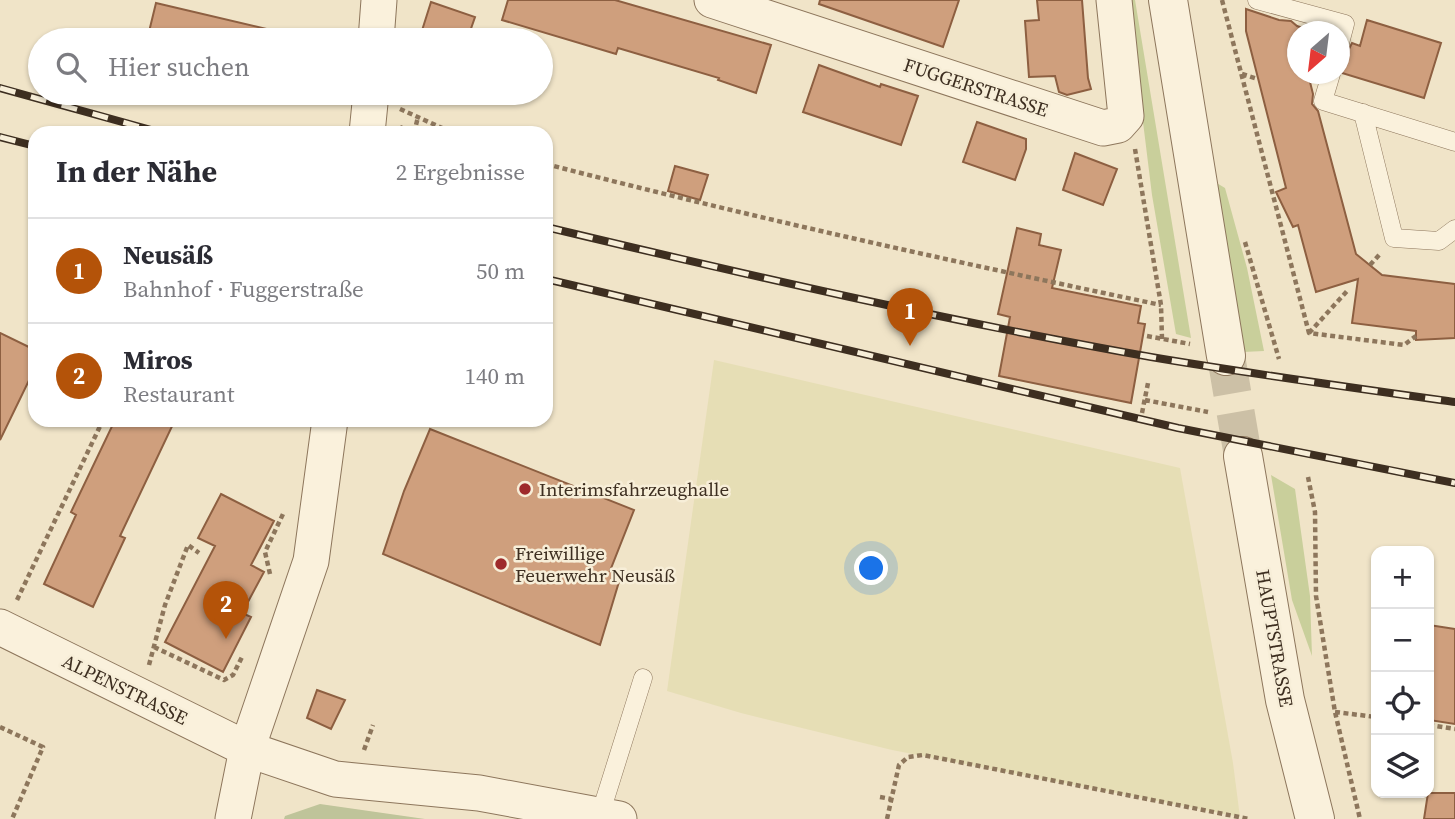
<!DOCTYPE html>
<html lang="de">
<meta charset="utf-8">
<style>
body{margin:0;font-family:"Source Serif 4",serif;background:#f2f2f3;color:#2b2b33}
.controls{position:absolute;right:21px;bottom:21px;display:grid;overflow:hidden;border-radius:14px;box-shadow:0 2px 5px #0004}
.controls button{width:63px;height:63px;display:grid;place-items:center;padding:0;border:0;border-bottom:2px solid #e1e1e2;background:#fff;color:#2b2b33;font:35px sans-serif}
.compass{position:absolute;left:1287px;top:21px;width:63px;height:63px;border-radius:50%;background:#fff;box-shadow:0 2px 5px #0004;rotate:208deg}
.you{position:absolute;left:872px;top:569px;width:24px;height:24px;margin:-18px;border:5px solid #fff;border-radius:50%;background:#1a73e8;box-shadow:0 0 0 10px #1a73e833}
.badge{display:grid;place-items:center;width:46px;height:46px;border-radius:50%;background:#b45309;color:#fff;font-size:23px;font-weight:700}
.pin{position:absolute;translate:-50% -58px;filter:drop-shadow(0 2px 4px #0008)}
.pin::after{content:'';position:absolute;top:37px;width:24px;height:21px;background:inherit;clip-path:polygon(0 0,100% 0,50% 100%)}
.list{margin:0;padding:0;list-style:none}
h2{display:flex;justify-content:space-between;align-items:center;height:91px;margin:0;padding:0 28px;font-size:30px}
h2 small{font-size:23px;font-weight:400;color:#7c7c81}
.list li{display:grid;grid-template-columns:46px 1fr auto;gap:21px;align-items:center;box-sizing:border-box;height:105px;padding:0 28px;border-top:2px solid #e1e1e2}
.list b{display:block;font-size:26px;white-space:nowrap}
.list p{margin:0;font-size:23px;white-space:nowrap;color:#7c7c81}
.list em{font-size:23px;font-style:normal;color:#7c7c81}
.icon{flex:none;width:38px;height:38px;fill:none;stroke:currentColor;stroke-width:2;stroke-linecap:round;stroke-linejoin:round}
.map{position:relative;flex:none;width:1455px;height:819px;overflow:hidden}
.search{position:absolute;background:#fff;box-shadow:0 2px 5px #0004;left:28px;top:28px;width:525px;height:77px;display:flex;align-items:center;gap:18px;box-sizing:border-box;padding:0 24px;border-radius:38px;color:#7c7c81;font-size:26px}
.panel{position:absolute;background:#fff;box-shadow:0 2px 5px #0004;left:28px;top:126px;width:525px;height:301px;border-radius:21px}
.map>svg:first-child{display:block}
.farmland{fill:#e6deb5}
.green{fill:#c9cf9b}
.cemetery{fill:#bfc49a}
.building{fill:#cf9f7d;stroke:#8d5f41;stroke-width:2}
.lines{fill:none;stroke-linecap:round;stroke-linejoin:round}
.tertiary-tunnel{stroke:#ccc0a6;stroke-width:38;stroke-dasharray:38 19;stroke-linecap:butt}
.service-casing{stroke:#8d765c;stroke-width:19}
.minor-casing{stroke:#8d765c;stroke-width:37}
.tertiary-casing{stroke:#8d765c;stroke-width:40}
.path{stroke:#8d765c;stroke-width:4.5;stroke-dasharray:5 3.5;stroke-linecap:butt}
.service{stroke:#faf1dc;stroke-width:18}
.minor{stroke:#faf1dc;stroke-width:35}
.tertiary{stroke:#faf1dc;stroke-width:38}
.rail-casing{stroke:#3d2e20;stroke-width:8}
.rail{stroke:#f7eed8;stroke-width:5;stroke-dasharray:16;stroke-linecap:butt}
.poi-dot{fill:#9e2a2b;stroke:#f7eed8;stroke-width:2.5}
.labels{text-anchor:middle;stroke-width:5;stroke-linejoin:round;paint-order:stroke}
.street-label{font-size:19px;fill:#3d2e20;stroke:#f7eed8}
.poi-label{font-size:19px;fill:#3d2e20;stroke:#f7eed8;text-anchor:start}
</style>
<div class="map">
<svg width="1455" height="819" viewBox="0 0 1455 819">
<rect width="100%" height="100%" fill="#f0e4c8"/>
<path class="farmland" d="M 714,360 L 1180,468 L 1233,763 L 1240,817 L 892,750 L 741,713 L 667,691 Z"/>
<path class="green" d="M 1128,0 L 1135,0 L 1191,338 L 1176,334 L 1152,195 Z
M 1215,182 L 1225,188 L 1247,268 L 1264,351 L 1243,352 Z
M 1271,475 L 1295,489 L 1310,596 L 1312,656 L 1292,600 Z"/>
<path class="cemetery" d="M 320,804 L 425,819 L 284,819 L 285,816 Z"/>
<path class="building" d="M 508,0 L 615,0 L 771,45 L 756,93 L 718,80 L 719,78 L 618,48 L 616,54 L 502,20 Z
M 820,0 L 959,0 L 943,47 L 819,4 Z
M 1037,0 L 1082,0 L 1088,78 L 1091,89 L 1067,95 L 1059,92 L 1055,76 L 1029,77 L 1025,21 L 1039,20 Z
M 431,2 L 475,17 L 467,40 L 419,40 Z
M 156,3 L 271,30 L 270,40 L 147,40 Z
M 1246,9 L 1279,20 L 1291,21 L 1297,26 L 1314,32 L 1298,32 L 1298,74 L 1308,74 L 1313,94 L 1312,104 L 1318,111 L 1356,254 L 1382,275 L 1455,284 L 1455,338 L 1416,340 L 1416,331 L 1352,323 L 1358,279 L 1316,292 L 1298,225 L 1293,227 L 1276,192 L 1286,188 L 1246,31 Z
M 1367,20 L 1441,43 L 1424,98 L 1342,73 L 1340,54 L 1348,51 L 1352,43 L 1360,46 Z
M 819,65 L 880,87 L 881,84 L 918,96 L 901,145 L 803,112 Z
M 977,122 L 1026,139 L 1026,149 L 1015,180 L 963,162 Z
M 1075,153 L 1117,169 L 1103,205 L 1063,190 Z
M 675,166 L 708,175 L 700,200 L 668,191 Z
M 1017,228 L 1041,234 L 1039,245 L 1061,250 L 1052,288 L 1141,306 L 1138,323 L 1145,324 L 1131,403 L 999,376 L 1010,317 L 998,314 Z
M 0,333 L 35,350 L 35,368 L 0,440 Z
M 115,420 L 175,420 L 120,536 L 125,538 L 93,607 L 44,584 L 76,515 L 71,512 Z
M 430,429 L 634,510 L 610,571 L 621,575 L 600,645 L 383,554 L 404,491 Z
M 221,494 L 274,521 L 251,565 L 264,572 L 242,613 L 251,617 L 223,672 L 165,642 L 215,546 L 198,538 Z
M 1429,625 L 1455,629 L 1455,724 L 1429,720 Z
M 317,690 L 345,700 L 331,729 L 307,718 Z
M 1428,793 L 1455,793 L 1455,819 L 1424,819 Z"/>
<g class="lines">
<path class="tertiary-tunnel" d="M 1226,356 L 1243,456"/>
<defs>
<path id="service" d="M 1257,0 L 1345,24 L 1340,43
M 1331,74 L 1323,101 L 1455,142
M 1363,113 L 1394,238 L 1439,241 L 1455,229
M 600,815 L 643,678"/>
<path id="minor" d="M 712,0 L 1103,128 L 1118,125 L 1126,116 L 1114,0
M 376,40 L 379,0
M 367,133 L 371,93
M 0,627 L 247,749 L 335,779 L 479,793 L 619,819
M 233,819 L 247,749 L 311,561 L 330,420"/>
<path id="tertiary" d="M 1168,0 L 1226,356
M 1243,456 L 1285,700 L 1315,819"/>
</defs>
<use href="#service" class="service-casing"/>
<use href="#minor" class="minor-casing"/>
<use href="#tertiary" class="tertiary-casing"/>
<path class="path" d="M 1222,0 L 1309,333 L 1404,345 L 1416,336
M 1242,74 L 1258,79
M 400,109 L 453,133
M 400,127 L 414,133
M 414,133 L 418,117
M 1135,149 L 1161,305 L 1162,339
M 546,164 C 750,217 955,262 1161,305
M 1245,242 L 1279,359
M 1370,265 L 1380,254
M 1309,333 L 1348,290
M 1147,336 L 1190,344
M 1145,400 L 1208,412
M 1142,413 L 1148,383
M 1308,477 L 1315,512 L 1316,596 L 1335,712 L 1360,819
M 270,574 L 265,552 L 283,514
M 17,600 L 103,420
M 154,647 L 224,680 L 233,675 L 243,655
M 149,665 L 165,605 L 188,545 L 199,553
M 1335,712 L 1376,717
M 1429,725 L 1455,729
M 0,727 L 43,747 L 12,819
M 364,750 L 373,725
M 880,797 L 891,799
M 887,819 L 899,765 L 908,757 L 923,755 L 1249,819"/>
<use href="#service" class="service"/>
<use href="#minor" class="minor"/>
<use href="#tertiary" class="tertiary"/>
<defs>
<path id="rail" d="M 0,88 L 162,133
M 0,137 L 35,146
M 546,227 C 747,275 948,321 1151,357 C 1252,374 1354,388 1455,402
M 546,279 L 1178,428 L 1455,483"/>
</defs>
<use href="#rail" class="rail-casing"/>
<use href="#rail" class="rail"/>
</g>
<g class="poi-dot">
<circle cx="525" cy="489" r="7"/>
<circle cx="501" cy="564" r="7"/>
</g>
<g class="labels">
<g class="street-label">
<text transform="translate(976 87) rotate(18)" y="7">FUGGERSTRASSE</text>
<text transform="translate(1275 638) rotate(80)" y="7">HAUPTSTRASSE</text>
<text transform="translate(125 689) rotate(26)" y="7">ALPENSTRASSE</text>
</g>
<g class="poi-label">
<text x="539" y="496">Interimsfahrzeughalle</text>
<text x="515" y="560">Freiwillige<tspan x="515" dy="22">Feuerwehr Neusäß</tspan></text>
</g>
</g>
</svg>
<div class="controls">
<button>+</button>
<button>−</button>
<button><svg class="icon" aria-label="locate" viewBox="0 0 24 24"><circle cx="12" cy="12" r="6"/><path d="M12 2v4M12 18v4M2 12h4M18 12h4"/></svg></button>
<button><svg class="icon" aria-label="layers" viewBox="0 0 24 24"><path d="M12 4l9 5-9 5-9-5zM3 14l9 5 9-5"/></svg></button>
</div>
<svg class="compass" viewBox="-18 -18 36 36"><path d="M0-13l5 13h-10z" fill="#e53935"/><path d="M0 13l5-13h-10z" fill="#7c7c81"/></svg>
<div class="you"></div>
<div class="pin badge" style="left:910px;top:346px">1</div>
<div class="pin badge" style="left:226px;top:639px">2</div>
<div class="search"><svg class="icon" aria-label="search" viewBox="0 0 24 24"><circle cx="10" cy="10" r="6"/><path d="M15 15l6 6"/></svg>Hier suchen</div>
<section class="panel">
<h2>In der Nähe<small>2 Ergebnisse</small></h2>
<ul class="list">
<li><span class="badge">1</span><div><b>Neusäß</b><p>Bahnhof · Fuggerstraße</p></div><em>50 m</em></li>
<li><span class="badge">2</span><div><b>Miros</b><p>Restaurant</p></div><em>140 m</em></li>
</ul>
</section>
</div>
